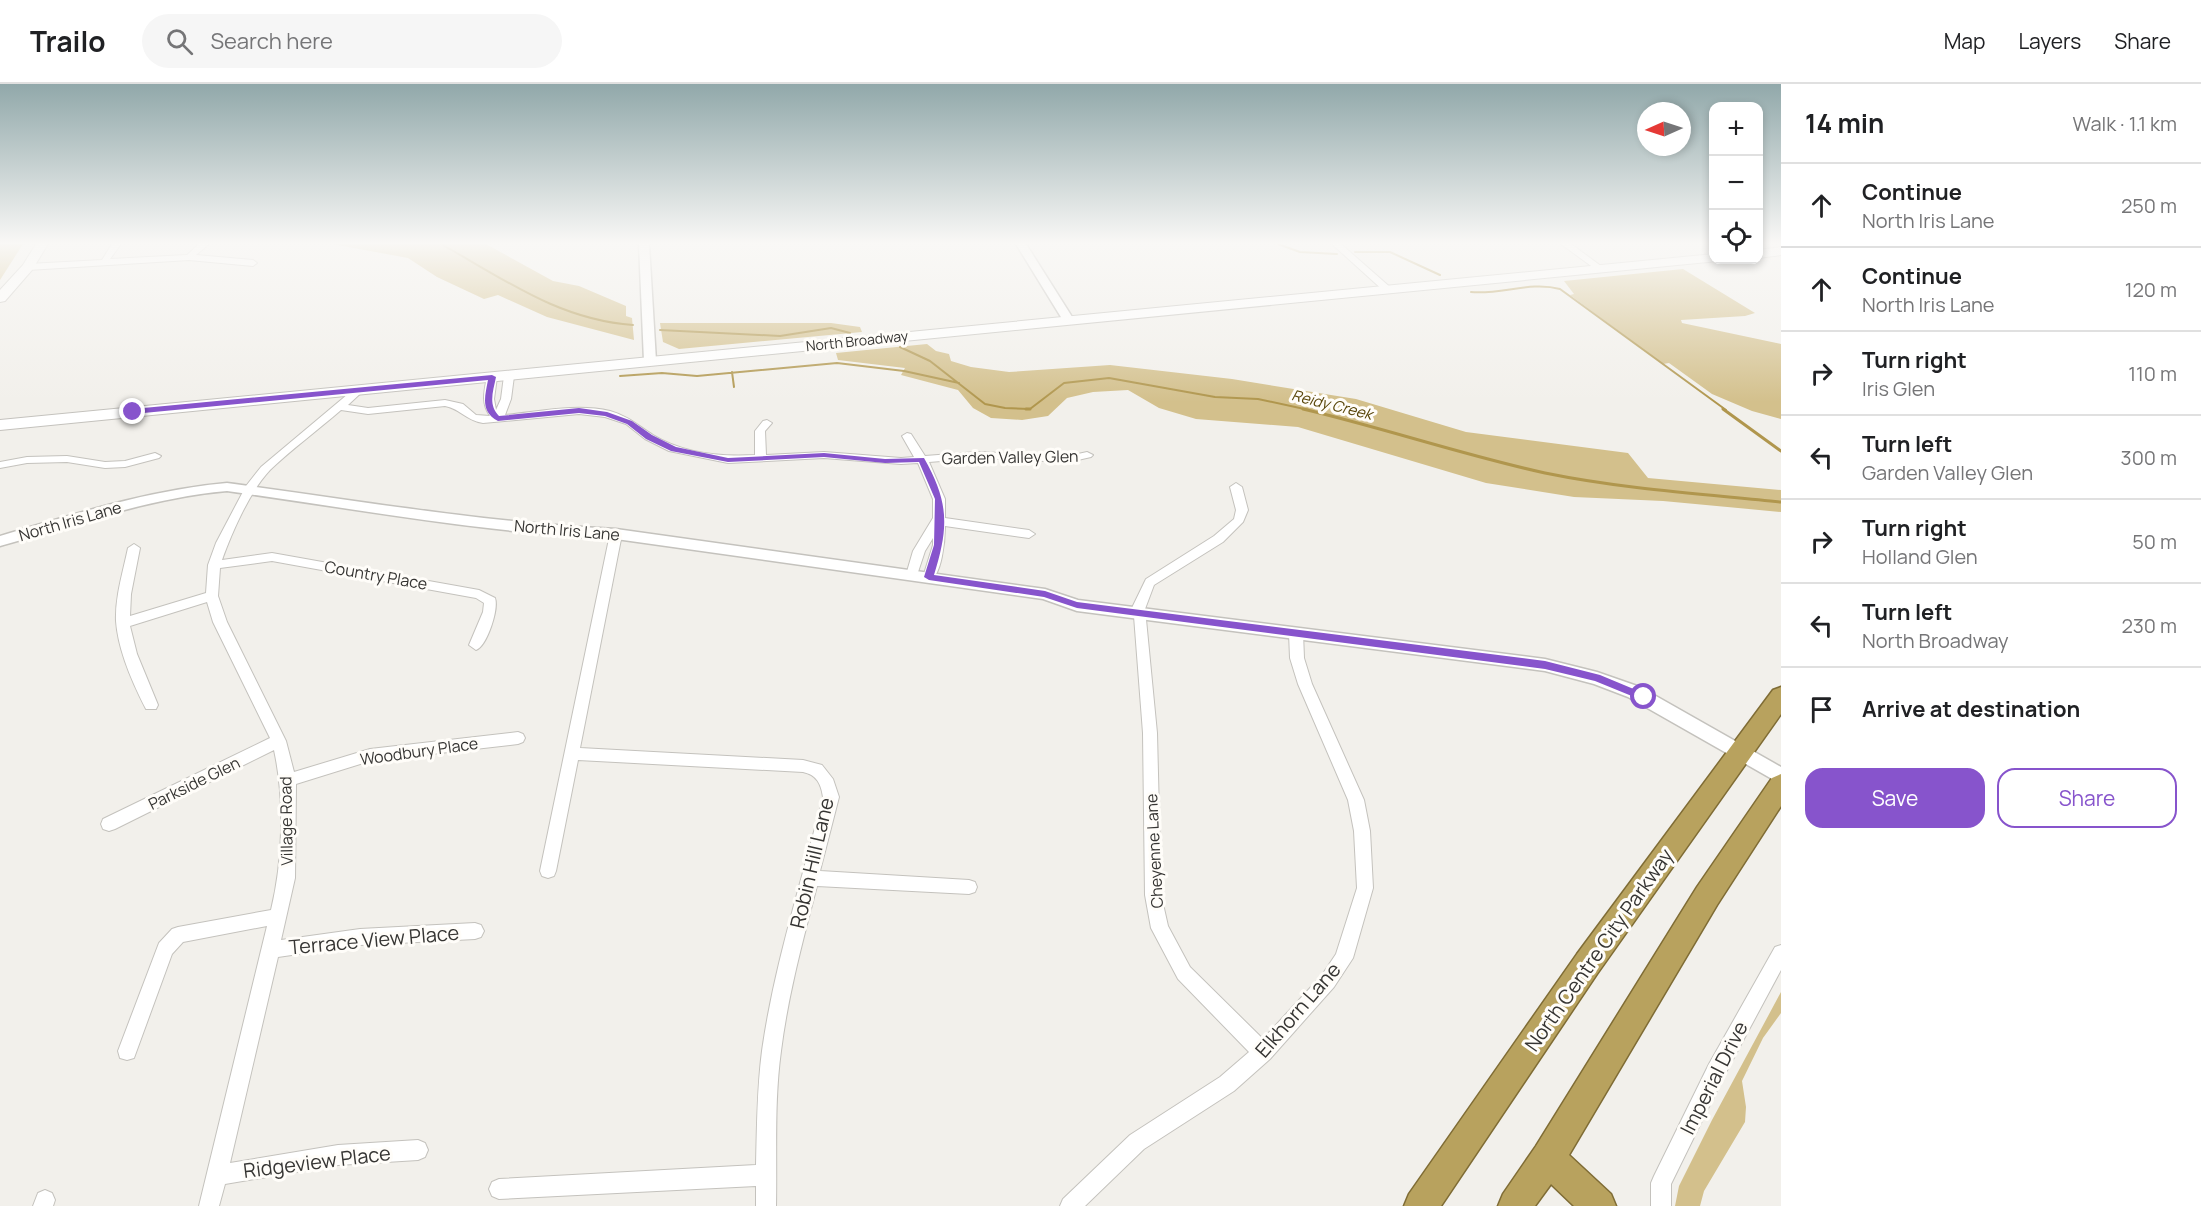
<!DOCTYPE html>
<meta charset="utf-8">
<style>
body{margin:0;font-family:Manrope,sans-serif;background:#f6f6f6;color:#202124}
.controls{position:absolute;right:18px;top:18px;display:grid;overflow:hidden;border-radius:12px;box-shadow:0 3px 9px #0003}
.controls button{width:54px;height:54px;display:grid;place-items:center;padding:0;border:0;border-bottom:2px solid #e0e0e0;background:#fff;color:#202124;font:30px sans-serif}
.compass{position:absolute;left:1637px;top:18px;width:54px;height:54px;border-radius:50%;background:#fff;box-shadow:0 3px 9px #0003;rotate:267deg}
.stop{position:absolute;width:18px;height:18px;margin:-14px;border:4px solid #8754cc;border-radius:50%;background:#fff}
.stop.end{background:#8754cc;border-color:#fff;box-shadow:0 2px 6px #0008}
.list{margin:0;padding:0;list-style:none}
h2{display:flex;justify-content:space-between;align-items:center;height:78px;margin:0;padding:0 24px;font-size:26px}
h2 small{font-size:20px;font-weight:400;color:#757577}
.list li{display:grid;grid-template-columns:39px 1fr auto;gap:18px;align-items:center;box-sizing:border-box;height:84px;padding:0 24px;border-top:2px solid #e0e0e0}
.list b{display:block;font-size:22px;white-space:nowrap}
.list p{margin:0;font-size:20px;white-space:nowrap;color:#757577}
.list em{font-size:20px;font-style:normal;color:#757577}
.actions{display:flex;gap:12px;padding:18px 24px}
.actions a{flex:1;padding:14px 0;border:2px solid #8754cc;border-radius:18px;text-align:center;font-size:21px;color:#8754cc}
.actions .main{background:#8754cc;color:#fff}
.icon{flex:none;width:33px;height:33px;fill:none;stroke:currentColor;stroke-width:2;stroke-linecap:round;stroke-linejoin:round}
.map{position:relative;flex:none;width:1781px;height:1122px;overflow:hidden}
header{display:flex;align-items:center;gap:36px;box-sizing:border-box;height:84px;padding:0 30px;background:#fff;border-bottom:2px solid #e0e0e0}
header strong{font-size:28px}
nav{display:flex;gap:33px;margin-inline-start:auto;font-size:21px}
.search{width:420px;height:54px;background:#f6f6f6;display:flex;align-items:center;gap:15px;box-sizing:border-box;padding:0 21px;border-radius:33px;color:#757577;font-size:22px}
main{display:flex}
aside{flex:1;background:#fff}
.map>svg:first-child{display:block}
.green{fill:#d3c08c}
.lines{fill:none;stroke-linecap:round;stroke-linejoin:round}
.stream-far1{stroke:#b0964d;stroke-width:2}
.stream{stroke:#b0964d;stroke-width:3}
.minor-casing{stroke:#c4c2bd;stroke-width:2}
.tertiary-casing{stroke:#c4c2bd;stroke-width:3}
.secondary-casing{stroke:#c4c2bd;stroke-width:2}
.trunk-casing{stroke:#7f6c35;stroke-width:3}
.minor{fill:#fff;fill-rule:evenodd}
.tertiary{fill:#fff;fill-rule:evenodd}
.secondary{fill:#fff;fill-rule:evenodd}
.trunk{fill:#b8a25e;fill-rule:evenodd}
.route{fill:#8754cc}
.labels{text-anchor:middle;stroke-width:6;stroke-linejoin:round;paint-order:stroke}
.far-street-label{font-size:14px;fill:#363533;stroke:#fffdf9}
.far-water-label{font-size:15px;font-style:italic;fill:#584509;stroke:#fffdf9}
.street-label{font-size:16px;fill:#363533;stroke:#fffdf9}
.near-street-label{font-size:20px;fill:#363533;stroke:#fffdf9}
</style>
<header>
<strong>Trailo</strong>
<div class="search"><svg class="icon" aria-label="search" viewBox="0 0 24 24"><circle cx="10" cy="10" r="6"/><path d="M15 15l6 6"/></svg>Search here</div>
<nav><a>Map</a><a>Layers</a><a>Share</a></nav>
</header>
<main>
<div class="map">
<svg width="1781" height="1122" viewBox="0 0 1781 1122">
<rect width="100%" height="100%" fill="#f2f0eb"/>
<path class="green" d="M 0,160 L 23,160 L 0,196 Z
M 332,160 L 486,160 L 553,197 L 579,202 L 626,222 L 626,232 L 632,234 L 634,256 L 547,233 L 498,211 L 484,215 L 437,193 L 408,174 Z
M 1683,185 L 1755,229 L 1745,232 L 1681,236 L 1682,239 L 1781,260 L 1781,335 L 1752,327 L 1712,310 L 1669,279 L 1663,280 L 1570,211 L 1574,210 L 1564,197 Z
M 660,239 L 831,239 L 860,243 L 862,248 L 679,265 L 663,258 Z
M 927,260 L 936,267 L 949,270 L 951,277 L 971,283 L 1009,288 L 1110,281 L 1232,295 L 1356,315 L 1466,348 L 1628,369 L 1648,394 L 1781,406 L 1781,428 L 1663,417 L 1574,413 L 1486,399 L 1298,343 L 1196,335 L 1159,324 L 1128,306 L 1093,308 L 1067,314 L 1048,332 L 1022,336 L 991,334 L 973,324 L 958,306 L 901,291 L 905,284 L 838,276 L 836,269 Z
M 1781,908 L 1781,929 L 1763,954 L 1742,997 L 1746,1023 L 1745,1038 L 1704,1107 L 1700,1122 L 1675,1122 L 1679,1102 L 1712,1036 Z"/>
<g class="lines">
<path class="stream-far1" d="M 441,160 C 504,195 559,236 633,241
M 1278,160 L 1300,168 L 1337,170
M 1355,168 L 1390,168 L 1440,191
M 1471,208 C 1501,211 1530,197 1560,205 L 1726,326
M 660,246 L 780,252 L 831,244 L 850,249
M 900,263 L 930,277 L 985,320 L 1005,324 L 1030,325 L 1064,299 L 1109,294 L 1215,313 L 1258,315 L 1309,326
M 732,288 L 734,303
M 620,292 L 662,289 L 697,292 L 837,279 L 904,287 L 959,299"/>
<path class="stream" d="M 1026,325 L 1030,325
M 1303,325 C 1384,344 1463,371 1545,389 C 1623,405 1703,410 1781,418
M 1723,325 L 1781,367"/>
<defs>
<path id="minor" d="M 112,160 L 121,160 L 110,175 L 187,171 L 199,160 L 209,160 L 196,171 L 253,176 L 257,179 L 253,182 L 189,176 L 28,186 L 24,183 L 28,180 L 102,176 Z
M 1332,160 L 1341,160 L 1391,204 L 1391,208 L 1385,208 Z
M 1561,160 L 1571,160 L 1605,185 L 1598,187 Z
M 509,289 L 514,292 L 511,315 L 505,331 C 538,328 576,319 610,327 C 630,333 637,341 653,351 C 683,369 721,373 755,371 L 755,347 L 763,337 L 767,336 L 772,339 L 765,347 L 766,371 L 824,368 L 901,374 L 914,373 L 902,352 L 907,349 L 911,350 L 925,372 L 978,368 L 1069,372 L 1087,368 L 1093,371 L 1091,373 L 1069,378 L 978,374 L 929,378 L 945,415 L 945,434 L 1029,446 L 1035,450 L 1029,454 L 945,442 C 945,455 942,493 929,497 L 923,493 L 933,461 L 933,454 L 925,467 L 916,494 L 912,495 L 906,491 L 913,467 L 933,434 L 933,415 L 918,379 L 901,380 L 824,374 L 728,379 L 669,367 L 645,355 L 626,340 L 605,333 L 579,330 L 483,339 C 465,336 461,325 445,322 L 368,330 L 341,326 C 318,346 292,365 270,386 C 250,407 232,448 222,476 L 272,469 L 479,506 L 495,514 C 499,525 487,562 476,566 L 469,561 L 483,528 L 484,519 L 476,514 L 272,477 L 220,484 L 218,512 L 227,538 L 286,657 L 294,688 L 370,665 L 518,648 L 523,650 L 525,654 L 523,658 L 518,660 L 370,677 L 296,700 L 295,794 L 281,856 L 360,845 L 475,839 L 481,841 L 484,847 L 481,853 L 475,855 L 360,861 L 278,873 L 230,1079 L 338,1061 L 418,1056 L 425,1059 L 428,1066 L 425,1073 L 418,1076 L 338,1081 L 225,1100 L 219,1122 L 199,1122 L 267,842 L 183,858 L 172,870 L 134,974 L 127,976 L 120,974 L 118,967 L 159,859 L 172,845 L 178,843 L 271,826 C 283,776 285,716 274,666 L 115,745 L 109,747 L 103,745 L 101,740 L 103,735 L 270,654 L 213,538 L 207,518 L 130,542 L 137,570 L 158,621 L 156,625 L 146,625 C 133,600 118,566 116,537 C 115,513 123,488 128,464 L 134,460 L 140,464 L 131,510 L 130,532 L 206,509 L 208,481 L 216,459 L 246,402 L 261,383 L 354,305 L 362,305 L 363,307 L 348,321 L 368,324 L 445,316 L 463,320 L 476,331 L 490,332 C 481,319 484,308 487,293 L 492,290 L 497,293 L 494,315 L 496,326 L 501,315 L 504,292 Z
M 155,369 L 161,372 L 159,374 L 125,383 L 105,384 L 67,378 L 27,379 L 0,384 L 0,378 L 27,373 L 67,372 L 105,378 L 125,377 Z
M 1236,399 L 1242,403 L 1248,426 L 1243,438 L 1223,458 L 1154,501 L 1145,525 L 1157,649 L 1161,811 L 1168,842 L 1190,883 L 1263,955 L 1322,891 L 1336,870 L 1357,804 L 1354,747 L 1348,716 L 1298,600 L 1290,574 L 1289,549 L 1296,544 L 1303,549 L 1304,574 L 1312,600 L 1364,716 L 1370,747 L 1373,804 L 1353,874 L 1334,903 L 1270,975 L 1234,1007 L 1144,1065 L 1085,1122 L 1060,1122 L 1063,1115 L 1130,1051 L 1220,993 L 1249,968 L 1178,895 L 1151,844 L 1145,811 L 1143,649 L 1134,532 L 1130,528 L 1146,495 L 1214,452 L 1234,435 L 1236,426 L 1230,403 Z
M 616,446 L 622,450 L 580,664 L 803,676 L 822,681 L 833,695 L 839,713 L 820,787 L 969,796 L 975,798 L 977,803 L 975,808 L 969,810 L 817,802 C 803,856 788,911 781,967 C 774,1018 777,1071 776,1122 L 756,1122 L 756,1102 L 499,1115 L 492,1112 L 489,1105 L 492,1098 L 499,1095 L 756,1081 C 757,1043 757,1005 762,967 C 774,881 802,797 823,713 C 821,700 817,691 803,688 L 578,676 L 556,787 L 554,792 L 548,794 L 542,792 L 540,787 L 610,450 Z
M 1781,861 L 1781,886 L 1723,994 L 1671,1100 L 1671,1122 L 1651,1122 L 1651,1099 L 1654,1092 L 1709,980 L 1775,863 Z
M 45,1106 L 52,1109 L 55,1116 L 53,1122 L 33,1122 L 38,1109 Z"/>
<path id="tertiary" d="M 639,160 L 649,160 L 656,277 L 650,281 L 644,277 Z
M 1016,160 L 1026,160 L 1074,236 L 1072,238 L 1064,238 Z
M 227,399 C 356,416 486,439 616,445 L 1045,505 L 1078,516 L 1545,575 L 1597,588 L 1640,603 L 1781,683 L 1781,700 L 1628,613 L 1594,600 L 1545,587 L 1077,527 L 1043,515 L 616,455 C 486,449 356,425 227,407 C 148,414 76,441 0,462 L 0,452 C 75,430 149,406 227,399 Z"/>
<path id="secondary" d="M 36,160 L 48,160 L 32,186 L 5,217 L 0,218 L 0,206 L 23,181 Z
M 1781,163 L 1781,171 L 1758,174 L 1758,166 Z
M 1714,170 L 1714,176 L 1718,177 L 0,346 L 0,336 Z"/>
<path id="trunk" d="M 1781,603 L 1781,630 L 1597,890 L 1441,1122 L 1404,1122 L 1409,1110 L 1577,870 L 1773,606 Z
M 1781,690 L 1781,722 L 1717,821 L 1569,1071 L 1611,1110 L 1616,1122 L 1574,1122 L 1551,1100 L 1535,1122 L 1498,1122 L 1503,1110 L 1536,1062 L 1697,803 L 1772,694 Z"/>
</defs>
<use href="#minor" class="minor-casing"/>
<use href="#tertiary" class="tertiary-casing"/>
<use href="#secondary" class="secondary-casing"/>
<use href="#trunk" class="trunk-casing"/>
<use href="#minor" class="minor"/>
<use href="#tertiary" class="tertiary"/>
<use href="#secondary" class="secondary"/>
<use href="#trunk" class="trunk"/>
</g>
<linearGradient id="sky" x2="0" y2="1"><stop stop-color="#91a8aa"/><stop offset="0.5" stop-color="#f9f8f6"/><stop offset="1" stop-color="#f9f8f6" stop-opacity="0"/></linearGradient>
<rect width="1781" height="318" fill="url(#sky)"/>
<path class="route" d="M 492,291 L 496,293 C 493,308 488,321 499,332 L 579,324 L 607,328 L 632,337 L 652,351 L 676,363 L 728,374 L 824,369 L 885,375 L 924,374 C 949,418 949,443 934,491 L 1045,507 L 1077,518 L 1545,577 L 1600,591 L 1648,611 L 1649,613 L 1644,617 L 1595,597 L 1545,585 L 1077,524 L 1044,513 L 929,496 L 924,493 L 934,461 L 935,415 L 919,378 L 885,379 L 824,373 L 728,378 L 671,367 L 646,355 L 627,340 L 605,332 L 579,329 L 498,337 C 480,328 485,312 488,296 L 133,330 L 130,328 L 133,325 Z"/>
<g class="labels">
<g class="far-street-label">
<text transform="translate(857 257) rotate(-6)" y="5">North Broadway</text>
</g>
<g class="far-water-label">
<text transform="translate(1332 321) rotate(14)" y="5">Reidy Creek</text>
</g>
<g class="street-label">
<text transform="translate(1010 373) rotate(-1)" y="6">Garden Valley Glen</text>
<text transform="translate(70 437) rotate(-16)" y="6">North Iris Lane</text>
<text transform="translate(567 446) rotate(5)" y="6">North Iris Lane</text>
<text transform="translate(376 491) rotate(10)" y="6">Country Place</text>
<text transform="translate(419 667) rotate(-8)" y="6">Woodbury Place</text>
<text transform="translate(194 699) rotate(-26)" y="6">Parkside Glen</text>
<text transform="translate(286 737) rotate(-91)" y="6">Village Road</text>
<text transform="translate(1154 767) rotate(-93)" y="6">Cheyenne Lane</text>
</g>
<g class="near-street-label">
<text transform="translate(812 779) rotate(-77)" y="7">Robin Hill Lane</text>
<text transform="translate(374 856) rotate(-5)" y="7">Terrace View Place</text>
<text transform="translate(1599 866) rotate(-55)" y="7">North Centre City Parkway</text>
<text transform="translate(1298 926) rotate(-49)" y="7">Elkhorn Lane</text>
<text transform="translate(1714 994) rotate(-63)" y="7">Imperial Drive</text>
<text transform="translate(317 1078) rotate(-7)" y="7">Ridgeview Place</text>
</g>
</g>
</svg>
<div class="controls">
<button>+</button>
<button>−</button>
<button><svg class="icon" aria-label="locate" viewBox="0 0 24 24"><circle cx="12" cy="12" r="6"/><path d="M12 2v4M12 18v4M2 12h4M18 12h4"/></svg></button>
</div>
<svg class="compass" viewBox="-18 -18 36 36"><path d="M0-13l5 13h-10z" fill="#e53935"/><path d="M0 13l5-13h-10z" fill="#757577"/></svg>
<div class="stop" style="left:1644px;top:613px"></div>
<div class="stop end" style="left:133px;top:328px"></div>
</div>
<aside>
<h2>14 min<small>Walk · 1.1 km</small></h2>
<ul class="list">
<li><svg class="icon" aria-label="ahead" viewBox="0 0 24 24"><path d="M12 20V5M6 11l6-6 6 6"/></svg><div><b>Continue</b><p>North Iris Lane</p></div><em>250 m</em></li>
<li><svg class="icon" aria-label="ahead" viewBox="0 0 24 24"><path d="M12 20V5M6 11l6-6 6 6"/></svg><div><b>Continue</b><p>North Iris Lane</p></div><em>120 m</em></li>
<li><svg class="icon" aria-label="right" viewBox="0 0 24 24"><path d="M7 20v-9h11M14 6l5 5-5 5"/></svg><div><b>Turn right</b><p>Iris Glen</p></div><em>110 m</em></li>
<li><svg class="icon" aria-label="left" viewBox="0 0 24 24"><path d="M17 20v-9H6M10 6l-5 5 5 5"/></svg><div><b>Turn left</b><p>Garden Valley Glen</p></div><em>300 m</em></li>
<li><svg class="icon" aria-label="right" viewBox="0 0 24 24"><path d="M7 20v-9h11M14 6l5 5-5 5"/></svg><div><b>Turn right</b><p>Holland Glen</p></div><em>50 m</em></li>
<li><svg class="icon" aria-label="left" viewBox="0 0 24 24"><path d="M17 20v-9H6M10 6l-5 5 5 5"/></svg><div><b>Turn left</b><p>North Broadway</p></div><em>230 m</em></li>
<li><svg class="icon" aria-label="arrive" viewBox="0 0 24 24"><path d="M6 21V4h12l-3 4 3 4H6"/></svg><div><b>Arrive at destination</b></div></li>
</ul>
<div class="actions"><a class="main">Save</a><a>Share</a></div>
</aside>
</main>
